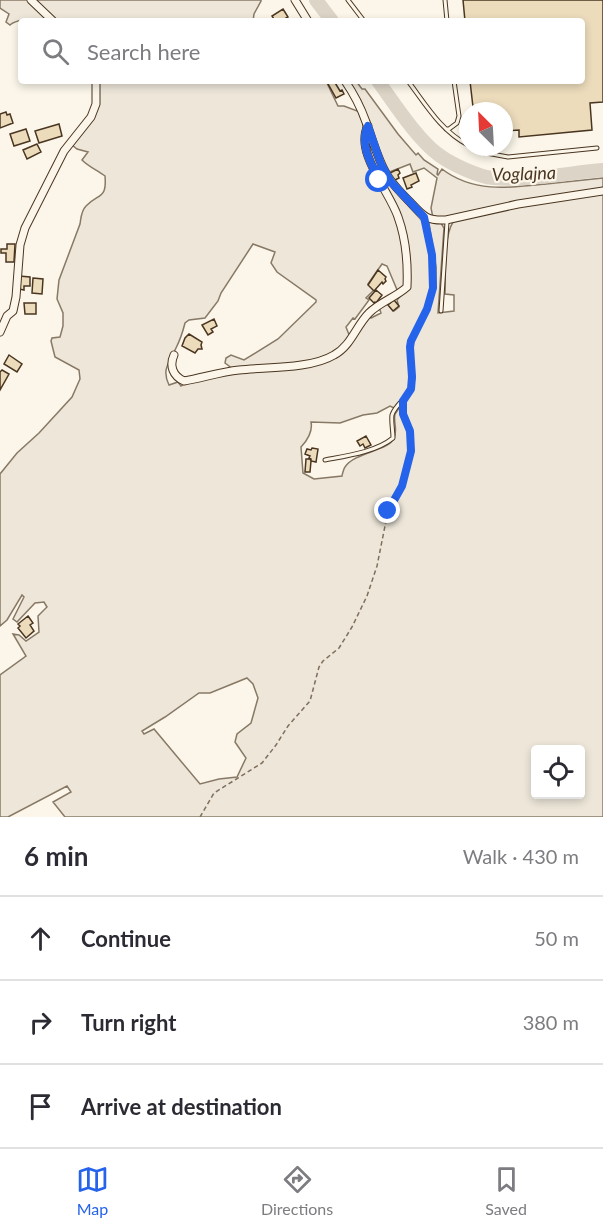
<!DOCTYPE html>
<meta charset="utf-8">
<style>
body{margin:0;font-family:Lato,sans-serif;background:#f2f2f3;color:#2b2b33}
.controls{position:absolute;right:18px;bottom:18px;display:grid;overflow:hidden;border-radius:6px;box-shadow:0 3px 9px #0003}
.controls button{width:54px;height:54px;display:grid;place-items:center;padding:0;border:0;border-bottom:2px solid #e1e1e2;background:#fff;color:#2b2b33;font:30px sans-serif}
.compass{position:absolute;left:459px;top:102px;width:54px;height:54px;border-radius:50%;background:#fff;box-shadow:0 3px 9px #0003;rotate:336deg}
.stop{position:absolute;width:18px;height:18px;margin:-14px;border:4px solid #2563eb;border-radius:50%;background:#fff}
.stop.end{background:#2563eb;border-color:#fff;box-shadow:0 2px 6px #0008}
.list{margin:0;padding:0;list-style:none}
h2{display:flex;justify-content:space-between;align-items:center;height:78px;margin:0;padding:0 24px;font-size:26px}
h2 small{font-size:20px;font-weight:400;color:#7c7c81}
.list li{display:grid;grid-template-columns:39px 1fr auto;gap:18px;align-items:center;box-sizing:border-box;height:84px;padding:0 24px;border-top:2px solid #e1e1e2}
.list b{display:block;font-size:22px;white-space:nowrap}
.list em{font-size:20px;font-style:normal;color:#7c7c81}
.icon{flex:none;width:33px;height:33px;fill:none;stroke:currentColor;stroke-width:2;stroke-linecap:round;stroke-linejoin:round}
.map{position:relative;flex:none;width:603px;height:817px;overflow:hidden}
.search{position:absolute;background:#fff;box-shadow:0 3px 9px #0003;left:18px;right:18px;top:18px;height:66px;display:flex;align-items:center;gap:15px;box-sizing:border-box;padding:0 21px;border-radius:6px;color:#7c7c81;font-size:22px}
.sheet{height:330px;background:#fff}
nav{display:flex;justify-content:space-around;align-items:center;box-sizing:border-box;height:84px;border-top:2px solid #e1e1e2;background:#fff;font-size:16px;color:#7c7c81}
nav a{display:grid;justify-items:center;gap:3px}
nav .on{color:#2563eb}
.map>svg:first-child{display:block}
.green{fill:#ede6d9;stroke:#887966;stroke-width:1.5;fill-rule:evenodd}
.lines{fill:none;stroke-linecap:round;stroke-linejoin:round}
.river{stroke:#dcd4c6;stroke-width:14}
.building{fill:#ecdcbc;stroke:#4a3520;stroke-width:1.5}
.service-casing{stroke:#4a3520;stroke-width:5}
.minor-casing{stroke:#4a3520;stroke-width:9}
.path{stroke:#7f6f5c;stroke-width:1.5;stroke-dasharray:4.5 3;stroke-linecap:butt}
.service{stroke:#fbf6e9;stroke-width:3}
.minor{stroke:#fbf6e9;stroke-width:7}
.route{stroke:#2563eb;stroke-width:8}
.labels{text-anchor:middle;stroke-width:4.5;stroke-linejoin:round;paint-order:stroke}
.water-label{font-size:18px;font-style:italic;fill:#4a3520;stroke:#fbf6e9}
</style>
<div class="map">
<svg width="603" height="817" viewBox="0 0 603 817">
<rect width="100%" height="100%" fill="#fbf6e9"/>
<path class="green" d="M 0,0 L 29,0 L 48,21 C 36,21 19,17 10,25 L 6,22 L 9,14 L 0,8 Z
M 35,0 L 261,0 L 261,1 L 254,14 L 253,21 L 56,21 Z
M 97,81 L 326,81 L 338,106 L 344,106 L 360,112 C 366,126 361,127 363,139 C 364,147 366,155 369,162 C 376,181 390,197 397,217 C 404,239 406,263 406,286 L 398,292 L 387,266 L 382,264 L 368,284 L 374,290 L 366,298 L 369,300 L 355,319 L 353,318 L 346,327 L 350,337 C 345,343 341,350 334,354 C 311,367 260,365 233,369 L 225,363 L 226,358 L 231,355 L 244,360 L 278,339 L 316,302 L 316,300 L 277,272 L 271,263 L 275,252 L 253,244 L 221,293 L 218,301 L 205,318 L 189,320 L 185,323 C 183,331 180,340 176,348 C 170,362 161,369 169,385 L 178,382 L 181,386 L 188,382 C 205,378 224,372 242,371 C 267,369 317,369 337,356 C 351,347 360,329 369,316 L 371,318 L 381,313 L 379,307 L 388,304 L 394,311 L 399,307 L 397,300 C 413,284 411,281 408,259 C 406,242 405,224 397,209 C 387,186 367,165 365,138 L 369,138 L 379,165 L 388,183 L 424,223 L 430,245 L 432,269 L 433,280 L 428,302 L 409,342 L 411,381 L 409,389 L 404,397 L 394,408 L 390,406 L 377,413 L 363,415 L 340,423 L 311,422 C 313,431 307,441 301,447 L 303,473 L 314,479 L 342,476 C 342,475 344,468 345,467 C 355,452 389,451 394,438 C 398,430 393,422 395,414 L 414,387 L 412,342 L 427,312 L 436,286 L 436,267 L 429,223 L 431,221 L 441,223 L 444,228 L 438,313 L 454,311 L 454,295 L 445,294 C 446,275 443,238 453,222 C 501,206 553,201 603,194 L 603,817 L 65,817 L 53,802 L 71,792 L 67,786 L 8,817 L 0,817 L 0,675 L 26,656 L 13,634 L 19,635 L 26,641 L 39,632 L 38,616 L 47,607 L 44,602 L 35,603 L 17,622 L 13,619 L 24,597 L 22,595 L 7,620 L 0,626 L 0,474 L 17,453 L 39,433 L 72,397 L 80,379 L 79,370 L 55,357 L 51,341 L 52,338 L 60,337 L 63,326 L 63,313 L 57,299 L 59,280 L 80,224 C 81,218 81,211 86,206 C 98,193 107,200 105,176 C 97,170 89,167 82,160 L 88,152 L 77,149 L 72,145 C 90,122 102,113 97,81 ZM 247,678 L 253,684 L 258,698 L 251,723 L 237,734 L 235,742 L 246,758 L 237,777 L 219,779 L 200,784 L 154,729 L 144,734 L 142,731 L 165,717 L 199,693 L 210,693 ZM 536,750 L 580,750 L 580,794 L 536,794 Z
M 347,81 L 356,81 L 362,89 L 365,89 L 398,134 L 416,155 L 418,153 L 424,160 L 438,169 L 437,174 L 438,175 L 442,169 C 473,193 510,188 546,184 C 565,182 584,180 603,178 L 603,188 L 453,217 L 433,218 L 431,208 L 437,178 L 424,168 L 413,172 L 410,164 L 387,173 Z"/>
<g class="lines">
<path class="river" d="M 316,0 L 332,21
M 378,81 C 394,103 417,139 439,155 C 451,164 479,177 493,178 C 528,181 568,173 603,170"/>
</g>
<path class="building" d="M 463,0 L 603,0 L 603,102 L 590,103 L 592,130 L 519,137 L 519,130 L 504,131 L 504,111 L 488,111 L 488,106 L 473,107 L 470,81 L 582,81 L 582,21 L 465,21 Z
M 283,9 L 288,17 L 281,21 L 275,21 L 272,16 Z
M 334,81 L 340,91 L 342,90 L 344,94 L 336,98 L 327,82 Z
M 6,112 L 7,115 L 10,114 L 13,123 L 0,128 L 0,114 Z
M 59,124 L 62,136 L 39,143 L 35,131 Z
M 26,129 L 30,141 L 14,146 L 10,134 Z
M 37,144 L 41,152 L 27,159 L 23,150 Z
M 398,169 L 400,173 L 398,175 L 399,178 L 393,181 L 390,173 Z
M 416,173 L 419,181 L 411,185 L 412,187 L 407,189 L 403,178 Z
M 7,244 L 15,244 L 14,262 L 6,262 L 6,253 L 1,253 L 1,249 L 7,249 Z
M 378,270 L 386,277 L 385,279 L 386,281 L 383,284 L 382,282 L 374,291 L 368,285 Z
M 19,276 L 30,277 L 30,286 L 24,286 L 24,290 L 19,289 Z
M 33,278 L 43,279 L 42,294 L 32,293 Z
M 376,290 L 382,295 L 376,303 L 375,302 L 374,303 L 369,298 Z
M 394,300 L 399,306 L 393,311 L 388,305 Z
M 24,303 L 36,303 L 36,314 L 25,314 Z
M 214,319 L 217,326 L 211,329 L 213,332 L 208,335 L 202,325 Z
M 189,334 L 202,342 L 201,345 L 202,349 L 198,349 L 195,353 L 182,346 L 185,338 Z
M 9,355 L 22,364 L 17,372 L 4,364 Z
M 2,370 L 9,374 L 0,390 L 0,372 Z
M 366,436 L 371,445 L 365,448 L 363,444 L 360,446 L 357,441 Z
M 312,448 L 318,449 L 316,462 L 311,461 L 311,459 L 309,458 L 310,456 L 305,454 L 307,449 L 311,450 Z
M 306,459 L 310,459 L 311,461 L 310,472 L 305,472 Z
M 28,616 L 33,623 L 30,625 L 34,631 L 26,638 L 18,628 L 20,626 L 18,624 Z"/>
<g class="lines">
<defs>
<path id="service" d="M 348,0 L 364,21
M 445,0 L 447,21
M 408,81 C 426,105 441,131 468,145
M 446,129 L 449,129 L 457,123 L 459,116 L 454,81
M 472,147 L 481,152 L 508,157 L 597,148
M 441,311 L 447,222
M 325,460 C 346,456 376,452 393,438 C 393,431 391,421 392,415 C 395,405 407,398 411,389 C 416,376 409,360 410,347 C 411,336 422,320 427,309 C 438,279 432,247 424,217"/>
<path id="minor" d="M 31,0 L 53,21
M 295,0 L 308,21
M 345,81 C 354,94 361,108 366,122 C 373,140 377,158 387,175 C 393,185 402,194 411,203 C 423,216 427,221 446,220 L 518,204 L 603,191
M 0,332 L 7,316 L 13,311 L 16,297 L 20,245 L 25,228 L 64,151 L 91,117 L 96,104 L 96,81
M 174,355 C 169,366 173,376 184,381 C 202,378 220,372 239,370 C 266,367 311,369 334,355 C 351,346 356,326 369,313 C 380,302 396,297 407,287 C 408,263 406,239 398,217 C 390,192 354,152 368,126"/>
</defs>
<use href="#service" class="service-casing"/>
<use href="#minor" class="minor-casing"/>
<path class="path" d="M 200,817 L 214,793 L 262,763 L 276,745 L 288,726 L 310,701 L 319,667 L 323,661 L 339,648 L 352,627 L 367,596 L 377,566 L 388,511 L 402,486 L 411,451 L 410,431 L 403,414 L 403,408"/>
<use href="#service" class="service"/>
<use href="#minor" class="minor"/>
</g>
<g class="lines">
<path class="route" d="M 379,180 C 371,164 359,143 368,126 L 381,164 L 391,182 L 424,217 L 432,255 L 433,288 L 427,309 L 411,341 L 410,347 L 412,377 L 411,389 L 403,401 L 403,414 L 410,431 L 411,451 L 402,486 L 388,511"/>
</g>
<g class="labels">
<g class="water-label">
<text transform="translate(524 174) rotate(-2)" y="6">Voglajna</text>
</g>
</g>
</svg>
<div class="controls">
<button><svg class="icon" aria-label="locate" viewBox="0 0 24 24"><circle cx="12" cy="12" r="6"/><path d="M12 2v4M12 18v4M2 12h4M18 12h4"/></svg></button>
</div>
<svg class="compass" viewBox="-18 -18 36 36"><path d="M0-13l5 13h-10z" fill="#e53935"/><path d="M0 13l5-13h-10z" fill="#7c7c81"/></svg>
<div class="stop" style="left:379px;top:180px"></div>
<div class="stop end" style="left:388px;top:511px"></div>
<div class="search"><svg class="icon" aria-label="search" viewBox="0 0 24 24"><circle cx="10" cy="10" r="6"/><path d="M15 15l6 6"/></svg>Search here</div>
</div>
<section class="sheet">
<h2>6 min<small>Walk · 430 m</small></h2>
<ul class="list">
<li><svg class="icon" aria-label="ahead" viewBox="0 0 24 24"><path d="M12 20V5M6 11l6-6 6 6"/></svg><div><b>Continue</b></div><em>50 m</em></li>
<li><svg class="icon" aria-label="right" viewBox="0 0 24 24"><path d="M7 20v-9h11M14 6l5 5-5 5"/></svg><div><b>Turn right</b></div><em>380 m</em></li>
<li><svg class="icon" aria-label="arrive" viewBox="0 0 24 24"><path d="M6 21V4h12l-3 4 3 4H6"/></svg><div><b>Arrive at destination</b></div></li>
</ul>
</section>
<nav>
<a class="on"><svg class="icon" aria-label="map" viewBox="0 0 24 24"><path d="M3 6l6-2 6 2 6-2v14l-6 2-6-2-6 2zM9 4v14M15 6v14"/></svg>Map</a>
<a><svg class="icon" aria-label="directions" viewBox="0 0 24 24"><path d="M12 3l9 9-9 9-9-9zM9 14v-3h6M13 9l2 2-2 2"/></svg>Directions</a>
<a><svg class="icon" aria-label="saved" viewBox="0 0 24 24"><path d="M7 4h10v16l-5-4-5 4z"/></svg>Saved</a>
</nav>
